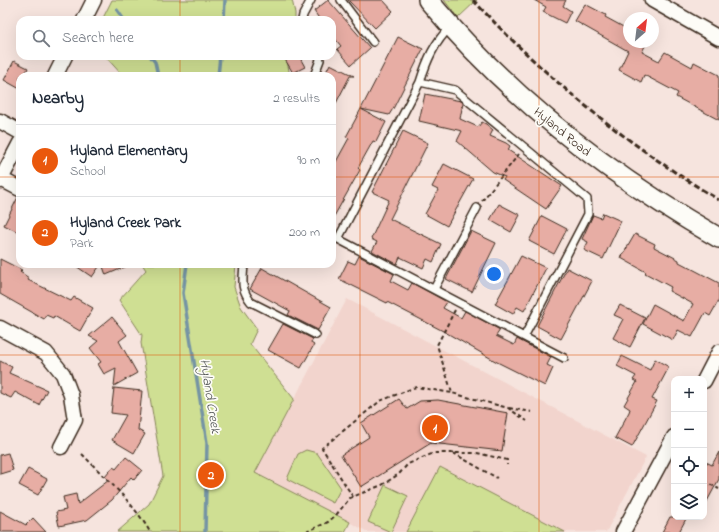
<!DOCTYPE html>
<meta charset="utf-8">
<style>
body{margin:0;font-family:"Indie Flower",sans-serif;background:#f2f2f3;color:#1f2937}
.controls{position:absolute;right:12px;bottom:12px;display:grid;overflow:hidden;border-radius:8px;box-shadow:0 4px 16px #0002}
.controls button{width:36px;height:36px;display:grid;place-items:center;padding:0;border:0;border-bottom:1px solid #e0e1e3;background:#fff;color:#1f2937;font:20px sans-serif}
.compass{position:absolute;left:623px;top:12px;width:36px;height:36px;border-radius:50%;background:#fff;box-shadow:0 4px 16px #0002;rotate:28deg}
.you{position:absolute;left:494px;top:274px;width:14px;height:14px;margin:-10px;border:3px solid #fff;border-radius:50%;background:#1a73e8;box-shadow:0 0 0 6px #1a73e833}
.badge{display:grid;place-items:center;width:26px;height:26px;border-radius:50%;background:#ea580c;color:#fff;font-size:13px;font-weight:700}
.pin{position:absolute;translate:-50% -50%;border:2px solid #fff;box-shadow:0 1px 4px #0006}
.list{margin:0;padding:0;list-style:none}
h2{display:flex;justify-content:space-between;align-items:center;height:52px;margin:0;padding:0 16px;font-size:17px}
h2 small{font-size:13px;font-weight:400;color:#747a83}
.list li{display:grid;grid-template-columns:26px 1fr auto;gap:12px;align-items:center;box-sizing:border-box;height:72px;padding:0 16px;border-top:1px solid #e0e1e3}
.list b{display:block;font-size:15px;white-space:nowrap}
.list p{margin:0;font-size:13px;white-space:nowrap;color:#747a83}
.list em{font-size:13px;font-style:normal;color:#747a83}
.icon{flex:none;width:22px;height:22px;fill:none;stroke:currentColor;stroke-width:2;stroke-linecap:round;stroke-linejoin:round}
.map{position:relative;flex:none;width:719px;height:532px;overflow:hidden}
.search{position:absolute;background:#fff;box-shadow:0 4px 16px #0002;left:16px;top:16px;width:320px;height:44px;display:flex;align-items:center;gap:10px;box-sizing:border-box;padding:0 14px;border-radius:12px;color:#747a83;font-size:15px}
.panel{position:absolute;background:#fff;box-shadow:0 4px 16px #0002;left:16px;top:72px;width:320px;height:196px;border-radius:12px}
.map>svg:first-child{display:block}
.built{fill:#f2d4cd}
.green{fill:#cfdf93;stroke:#858458}
.lines{fill:none;stroke-linecap:round;stroke-linejoin:round}
.stream{stroke:#7594a4;stroke-width:3.5}
.building{fill:#e7ada4;stroke:#3b2a1e}
.lane-casing{stroke:#3b2a1e;stroke-width:10}
.street-casing{stroke:#3b2a1e;stroke-width:17}
.secondary-casing{stroke:#3b2a1e;stroke-width:22}
.path{stroke:#3b2a1e;stroke-width:2;stroke-dasharray:4 3;stroke-linecap:butt}
.lane{stroke:#fdfcf7;stroke-width:7}
.street{stroke:#fdfcf7;stroke-width:14}
.secondary{stroke:#fdfcf7;stroke-width:19}
.rail{stroke:#3b2a1e;stroke-width:3;stroke-dasharray:6 3;stroke-linecap:butt}
.grid{fill:none;stroke:#df570d;stroke-width:1;stroke-opacity:0.55}
.labels{text-anchor:middle;stroke-width:3.5;stroke-linejoin:round;paint-order:stroke}
.street-label{font-size:13px;fill:#3b2a1e;stroke:#fdfcf7}
.water-label{font-size:14px;font-style:italic;fill:#535656;stroke:#fdfcf7}
</style>
<div class="map">
<svg width="719" height="532" viewBox="0 0 719 532">
<rect width="100%" height="100%" fill="#f6e4de"/>
<filter id="ink" filterUnits="userSpaceOnUse"><feTurbulence type="fractalNoise" baseFrequency=".025" numOctaves="2"/><feDisplacementMap in="SourceGraphic" scale="8" xChannelSelector="R" yChannelSelector="G"/><feConvolveMatrix kernelMatrix="1 2 1 2 8 2 1 2 1" color-interpolation-filters="sRGB"/></filter>
<g filter="url(#ink)">
<path class="built" d="M 347,299 L 646,457 L 606,532 L 368,532 L 255,473 Z"/>
<path class="green" d="M 112,0 L 292,0 L 295,13 L 295,20 L 102,20 Z
M 444,0 L 477,0 L 458,18 Z
M 105,56 L 286,56 L 290,76 L 123,76 Z
M 142,264 L 236,264 L 234,287 L 241,307 L 257,329 L 250,344 L 294,399 L 255,473 L 350,522 L 345,532 L 117,532 L 149,504 L 163,476 L 141,343 L 142,335 L 119,300 L 146,270 Z
M 306,450 L 317,453 L 341,488 L 333,503 L 287,479 L 298,454 Z
M 440,467 L 565,532 L 406,532 Z
M 385,485 L 408,496 L 391,532 L 368,522 Z"/>
<g class="lines">
<path class="stream" d="M 117,10 L 124,20
M 224,20 L 225,0
M 150,56 L 155,62 L 158,76
M 218,76 L 220,56
M 187,264 L 183,293 L 207,443 L 205,532"/>
</g>
<path class="building" d="M 328,0 L 370,48 L 351,65 L 337,49 L 341,46 L 332,35 L 332,20 L 320,20 L 314,11 Z
M 348,0 L 383,0 L 393,11 L 375,28 Z
M 534,0 L 566,0 L 563,6 L 571,11 L 565,23 L 543,12 L 546,7 Z
M 585,4 L 606,15 L 605,17 L 629,30 L 629,42 L 647,42 L 642,52 L 659,61 L 665,52 L 692,67 L 694,62 L 719,75 L 719,120 L 676,97 L 678,93 L 644,75 L 641,82 L 619,70 L 628,51 L 575,21 Z
M 398,37 L 423,49 L 394,107 L 389,115 L 361,109 Z
M 283,56 L 299,56 L 305,67 L 293,73 Z
M 14,61 L 28,68 L 24,76 L 20,76 L 20,89 L 4,80 Z
M 330,64 L 354,76 L 350,76 L 332,111 L 332,76 L 324,76 Z
M 425,94 L 461,101 L 463,103 L 460,119 L 478,127 L 482,122 L 486,124 L 493,130 L 490,136 L 506,143 L 510,146 L 508,150 L 562,186 L 546,209 L 503,180 L 505,177 L 493,172 L 457,141 L 462,131 L 419,121 Z
M 361,109 L 386,122 L 376,142 L 373,141 L 358,168 L 360,170 L 332,220 L 332,169 L 349,138 L 346,137 Z
M 403,131 L 428,143 L 390,219 L 441,244 L 433,262 L 427,259 L 423,268 L 400,257 L 397,264 L 372,251 L 377,242 L 371,239 L 389,200 L 372,192 Z
M 444,164 L 473,179 L 447,226 L 425,214 L 438,190 L 432,187 Z
M 18,197 L 20,197 L 20,233 L 4,225 Z
M 499,204 L 520,215 L 511,232 L 490,220 Z
M 603,213 L 621,221 L 603,259 L 584,250 L 588,242 L 582,239 L 593,215 L 601,218 Z
M 542,216 L 567,229 L 554,254 L 529,241 Z
M 471,231 L 496,243 L 472,292 L 446,279 Z
M 635,234 L 655,244 L 654,247 L 679,260 L 679,262 L 719,283 L 719,300 L 710,316 L 705,313 L 692,337 L 678,330 L 673,340 L 643,324 L 653,304 L 684,321 L 693,304 L 669,291 L 671,287 L 645,273 L 646,272 L 621,258 Z
M 359,256 L 394,274 L 391,281 L 408,290 L 412,283 L 447,302 L 443,308 L 461,318 L 465,311 L 500,330 L 496,336 L 514,345 L 517,339 L 551,357 L 547,365 L 553,368 L 545,386 L 497,362 L 445,332 L 387,302 L 387,303 L 339,279 L 348,261 L 355,264 Z
M 521,256 L 546,268 L 524,311 L 517,307 L 513,314 L 495,304 Z
M 0,259 L 22,270 L 20,272 L 29,278 L 28,280 L 71,301 L 74,297 L 93,308 L 80,331 L 54,316 L 53,318 L 46,315 L 44,319 L 0,294 Z
M 73,264 L 101,264 L 92,277 Z
M 102,264 L 132,264 L 106,275 Z
M 262,268 L 331,307 L 318,330 L 288,315 L 290,311 L 250,289 Z
M 567,268 L 592,281 L 561,339 L 537,326 Z
M 620,305 L 645,318 L 630,347 L 613,338 L 623,319 L 614,315 Z
M 112,317 L 127,335 L 119,341 L 137,373 L 114,386 L 116,368 L 104,374 L 98,364 L 101,362 L 90,348 L 98,341 L 89,336 Z
M 283,324 L 313,339 L 311,343 L 314,345 L 301,368 L 268,350 Z
M 622,356 L 650,370 L 655,359 L 669,367 L 652,399 L 657,401 L 632,447 L 615,438 L 629,412 L 630,409 L 624,405 L 637,382 L 633,380 L 636,376 L 617,366 Z
M 0,361 L 12,367 L 9,373 L 47,390 L 39,405 L 15,392 L 11,398 L 0,393 Z
M 114,388 L 142,391 L 138,430 L 145,434 L 134,453 L 112,440 L 126,415 L 111,413 Z
M 399,399 L 407,409 L 420,401 L 438,400 L 508,413 L 502,451 L 431,443 L 361,487 L 341,455 L 369,437 L 361,423 Z
M 719,452 L 719,479 L 704,507 L 704,461 L 712,465 Z
M 8,453 L 13,470 L 0,474 L 0,455 Z
M 126,457 L 142,470 L 134,480 L 131,477 L 112,500 L 87,520 L 59,526 L 56,512 L 66,510 L 63,497 L 76,494 L 78,504 L 109,480 L 105,477 L 113,467 L 116,469 Z
M 28,469 L 47,479 L 38,495 L 19,485 Z
M 0,511 L 26,525 L 33,518 L 46,532 L 0,532 Z
M 670,517 L 687,517 L 679,532 L 662,532 Z"/>
<g class="lines">
<defs>
<path id="lane" d="M 341,0 L 373,42
M 302,20 L 303,15 L 311,0
M 451,26 C 434,43 427,60 420,82 L 338,239 L 564,358
M 314,76 L 320,60 L 319,56
M 420,82 L 455,90 L 587,199 L 588,214 L 524,337
M 244,264 C 243,281 240,288 251,302 L 316,335
M 434,289 L 477,208"/>
<path id="street" d="M 652,0 L 719,38
M 84,20 L 94,0
M 55,76 L 65,56
M 0,121 L 20,132
M 1,179 L 20,189
M 0,181 L 20,143
M 0,328 L 46,353 L 63,374 L 71,395 L 75,420 L 61,447
M 704,381 L 719,352
M 623,532 L 674,437"/>
<path id="secondary" d="M 428,0 C 509,97 610,176 719,238"/>
</defs>
<use href="#lane" class="lane-casing"/>
<use href="#street" class="street-casing"/>
<use href="#secondary" class="secondary-casing"/>
<path class="path" d="M 482,201 L 519,154
M 455,310 L 437,345 L 452,393 L 508,408 L 527,421
M 509,408 L 532,412
M 453,453 L 497,478
M 82,454 C 105,478 134,503 150,532
M 704,481 L 719,489
M 353,497 L 322,448 L 380,401 L 416,387 L 452,393
M 306,532 L 328,522 L 336,515 L 350,498 L 382,485 L 399,474 L 408,464 L 434,453 L 477,453 L 507,460 L 507,465"/>
<use href="#lane" class="lane"/>
<use href="#street" class="street"/>
<use href="#secondary" class="secondary"/>
<path class="rail" d="M 473,0 C 547,79 626,144 719,200"/>
</g>
</g>
<path class="grid" d="M 180,0 L 180,20M 360,0 L 360,532M 539,0 L 539,532M 180,56 L 180,76M 0,177 L 20,177M 332,177 L 719,177M 180,264 L 180,532M 0,355 L 719,355"/>
<g class="labels">
<g class="street-label">
<text transform="translate(563 131) rotate(39)" y="5">Hyland Road</text>
</g>
<g class="water-label">
<text transform="translate(211 396) rotate(81)" y="5">Hyland Creek</text>
</g>
</g>
</svg>
<div class="controls">
<button>+</button>
<button>−</button>
<button><svg class="icon" aria-label="locate" viewBox="0 0 24 24"><circle cx="12" cy="12" r="6"/><path d="M12 2v4M12 18v4M2 12h4M18 12h4"/></svg></button>
<button><svg class="icon" aria-label="layers" viewBox="0 0 24 24"><path d="M12 4l9 5-9 5-9-5zM3 14l9 5 9-5"/></svg></button>
</div>
<svg class="compass" viewBox="-18 -18 36 36"><path d="M0-13l5 13h-10z" fill="#e53935"/><path d="M0 13l5-13h-10z" fill="#747a83"/></svg>
<div class="you"></div>
<div class="pin badge" style="left:435px;top:428px">1</div>
<div class="pin badge" style="left:211px;top:475px">2</div>
<div class="search"><svg class="icon" aria-label="search" viewBox="0 0 24 24"><circle cx="10" cy="10" r="6"/><path d="M15 15l6 6"/></svg>Search here</div>
<section class="panel">
<h2>Nearby<small>2 results</small></h2>
<ul class="list">
<li><span class="badge">1</span><div><b>Hyland Elementary</b><p>School</p></div><em>90 m</em></li>
<li><span class="badge">2</span><div><b>Hyland Creek Park</b><p>Park</p></div><em>200 m</em></li>
</ul>
</section>
</div>
